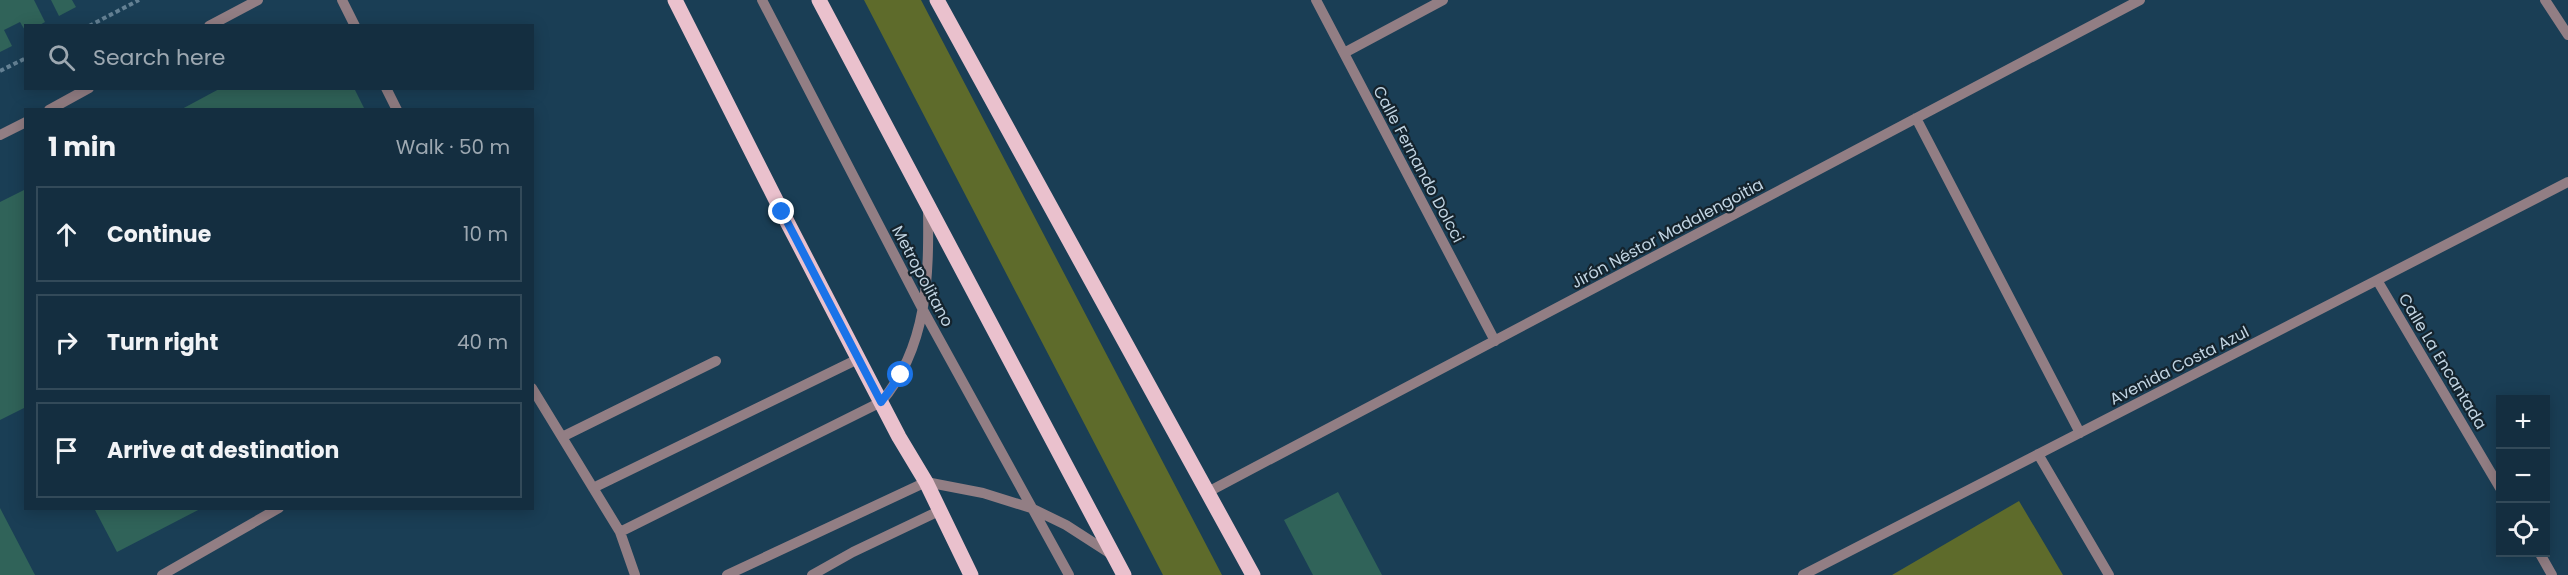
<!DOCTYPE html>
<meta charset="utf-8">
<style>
body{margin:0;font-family:Poppins,sans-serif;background:#213a4b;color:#f1f3f6}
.controls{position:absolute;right:18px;bottom:18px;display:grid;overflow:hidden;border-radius:0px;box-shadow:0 3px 15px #0003}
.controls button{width:54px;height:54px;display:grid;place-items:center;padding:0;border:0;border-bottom:2px solid #334a59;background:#142e40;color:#f1f3f6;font:30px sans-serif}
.stop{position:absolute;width:18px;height:18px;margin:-14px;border:4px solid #1a73e8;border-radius:50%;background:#fff}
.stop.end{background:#1a73e8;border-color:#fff;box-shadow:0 2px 6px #0008}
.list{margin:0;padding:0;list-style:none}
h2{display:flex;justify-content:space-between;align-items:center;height:78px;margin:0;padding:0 24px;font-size:26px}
h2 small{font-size:20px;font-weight:400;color:#9da8b1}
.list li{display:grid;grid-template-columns:39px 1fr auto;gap:18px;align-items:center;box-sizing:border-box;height:96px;margin:0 12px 12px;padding:0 12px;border:2px solid #334a59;border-radius:0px}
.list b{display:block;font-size:22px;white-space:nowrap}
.list em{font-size:20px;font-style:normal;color:#9da8b1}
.icon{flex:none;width:33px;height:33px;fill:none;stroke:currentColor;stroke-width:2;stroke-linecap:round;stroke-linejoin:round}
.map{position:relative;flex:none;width:2568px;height:575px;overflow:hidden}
.search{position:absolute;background:#142e40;box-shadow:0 3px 15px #0003;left:24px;top:24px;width:510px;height:66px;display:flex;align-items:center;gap:15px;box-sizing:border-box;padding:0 21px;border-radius:0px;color:#9da8b1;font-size:22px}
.panel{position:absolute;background:#142e40;box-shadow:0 3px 15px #0003;left:24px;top:108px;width:510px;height:402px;border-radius:0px}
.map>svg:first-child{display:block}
.green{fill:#5e6b2b}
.building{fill:#306359}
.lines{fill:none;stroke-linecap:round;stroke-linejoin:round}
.path{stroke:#648194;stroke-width:4;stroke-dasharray:4.5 3;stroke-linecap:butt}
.minor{stroke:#927e84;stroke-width:10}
.major{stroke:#eac1cd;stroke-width:15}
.route{stroke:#1a73e8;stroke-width:8}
.labels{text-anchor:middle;stroke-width:4.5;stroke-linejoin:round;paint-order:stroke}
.street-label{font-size:16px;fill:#c1d4e2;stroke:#14232d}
</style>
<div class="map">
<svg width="2568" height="575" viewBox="0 0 2568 575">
<rect width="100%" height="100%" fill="#1a3e55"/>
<path class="green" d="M 864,0 L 921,0 L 1222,575 L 1163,575 Z
M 2019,501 L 2063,575 L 1892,575 Z"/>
<path class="building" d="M 0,0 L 34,0 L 45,22 L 38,26 L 26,26 L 26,32 L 20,22 L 4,30 L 12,46 L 0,52 Z
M 51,0 L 72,0 L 76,7 L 59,16 Z
M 221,88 L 354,88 L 365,110 L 180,110 Z
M 26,189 L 26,407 L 0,420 L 0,202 Z
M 1338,492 L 1382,575 L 1313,575 L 1284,520 Z
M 0,508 L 35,575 L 0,575 Z
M 94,508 L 202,508 L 117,552 Z"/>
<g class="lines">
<path class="path" d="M 89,26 L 139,0
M 0,71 L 26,58"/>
<path class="minor" d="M 342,0 L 355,26
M 762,0 L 923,310 L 1069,575
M 1316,0 L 1495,341
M 2545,0 L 2568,35
M 209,26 L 258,0
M 1344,53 L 1443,0
M 386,88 L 397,110
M 49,110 L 89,88
M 1916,118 L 2080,433
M 0,135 L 26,122
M 2377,280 L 2500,488
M 532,388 L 620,532 L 635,575
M 562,437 L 716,361
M 2038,454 L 2109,575
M 593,488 L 858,359
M 1208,492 L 2140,0
M 620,532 L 881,402 C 928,347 929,276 928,207
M 2539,552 L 2552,575
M 162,575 L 279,508
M 727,575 L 926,482 L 983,493 L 1031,508 L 1066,525 L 1111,554
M 812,575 L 853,552 L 939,511
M 1803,575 L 2568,182"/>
<path class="major" d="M 675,0 L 782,212 L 899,437 L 926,482 L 971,575
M 819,0 L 1124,575
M 937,0 L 1253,575"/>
</g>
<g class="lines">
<path class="route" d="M 782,212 L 881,402 L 901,375"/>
</g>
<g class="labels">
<g class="street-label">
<text transform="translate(1419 164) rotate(62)" y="6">Calle Fernando Dolcci</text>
<text transform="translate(1667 233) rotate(-28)" y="6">Jirón Néstor Madalengoitia</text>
<text transform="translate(923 276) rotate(62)" y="6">Metropolitano</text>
<text transform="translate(2443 361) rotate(59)" y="6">Calle La Encantada</text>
<text transform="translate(2179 365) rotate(-27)" y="6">Avenida Costa Azul</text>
</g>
</g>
</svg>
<div class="controls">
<button>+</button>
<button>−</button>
<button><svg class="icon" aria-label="locate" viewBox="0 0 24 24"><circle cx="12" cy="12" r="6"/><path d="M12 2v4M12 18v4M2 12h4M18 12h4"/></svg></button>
</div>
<div class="stop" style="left:901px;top:375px"></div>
<div class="stop end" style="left:782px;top:212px"></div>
<div class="search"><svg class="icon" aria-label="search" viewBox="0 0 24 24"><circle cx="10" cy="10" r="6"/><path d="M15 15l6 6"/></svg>Search here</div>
<section class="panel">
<h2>1 min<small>Walk · 50 m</small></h2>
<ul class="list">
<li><svg class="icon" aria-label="ahead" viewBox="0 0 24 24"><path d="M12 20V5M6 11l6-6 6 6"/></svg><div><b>Continue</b></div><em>10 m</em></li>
<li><svg class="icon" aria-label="right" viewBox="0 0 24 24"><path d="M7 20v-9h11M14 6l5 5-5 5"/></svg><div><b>Turn right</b></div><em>40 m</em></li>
<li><svg class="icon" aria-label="arrive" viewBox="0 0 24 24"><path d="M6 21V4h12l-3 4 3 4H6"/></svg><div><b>Arrive at destination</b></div></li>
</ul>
</section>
</div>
